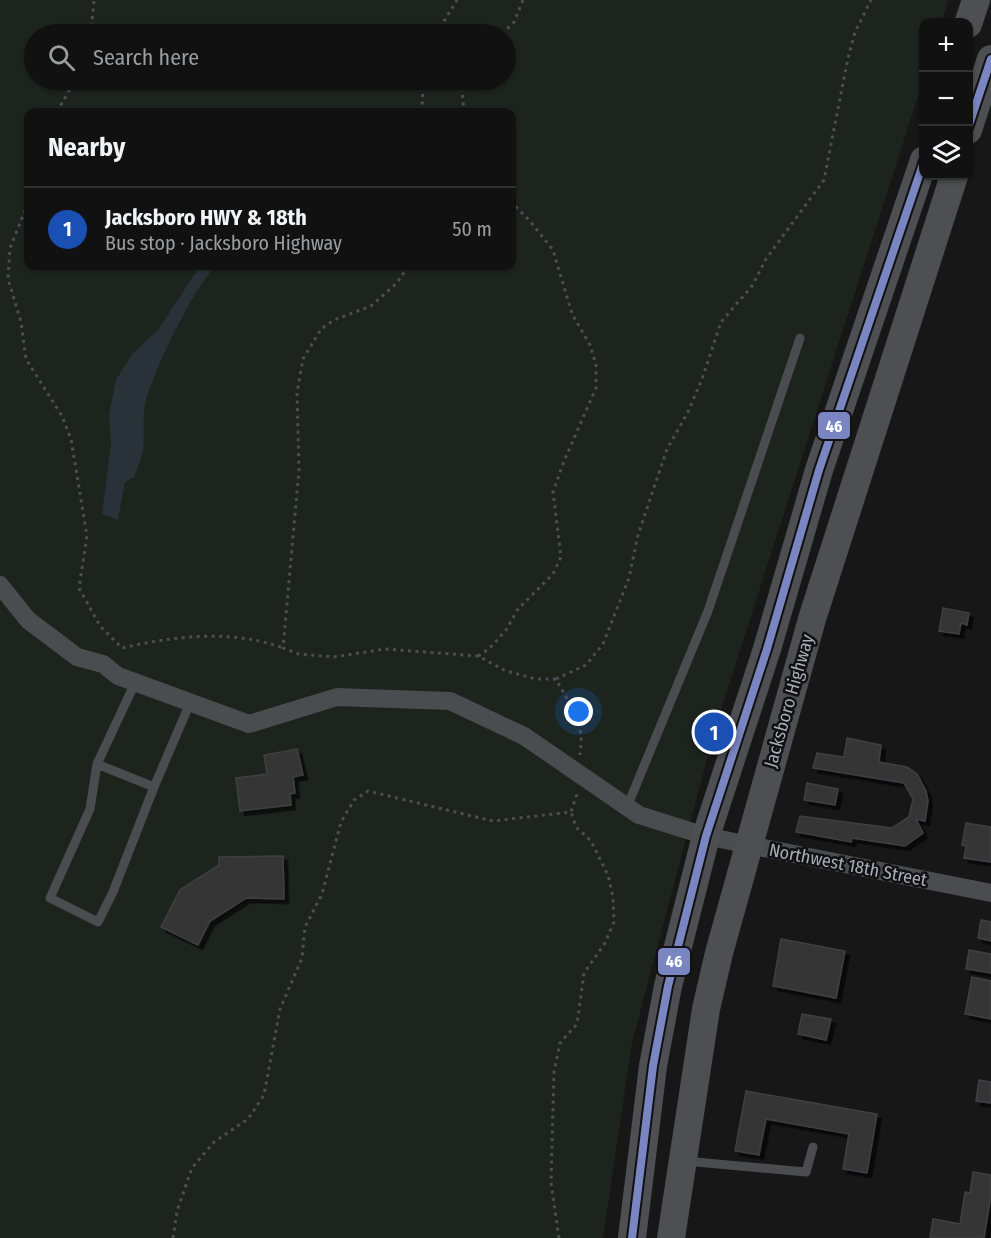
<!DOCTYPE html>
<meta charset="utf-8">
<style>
body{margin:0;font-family:"Fira Sans Condensed",sans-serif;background:#1a1a1a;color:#f1f3f6}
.controls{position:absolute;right:18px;top:18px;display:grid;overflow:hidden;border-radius:12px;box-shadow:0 2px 4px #0004}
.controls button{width:54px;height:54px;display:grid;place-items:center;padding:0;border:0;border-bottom:2px solid #303131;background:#111;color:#f1f3f6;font:30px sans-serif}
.you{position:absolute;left:579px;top:712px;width:21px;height:21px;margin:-15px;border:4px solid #fff;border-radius:50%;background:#1a73e8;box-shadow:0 0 0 9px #1a73e833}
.badge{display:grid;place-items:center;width:39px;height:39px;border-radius:50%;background:#757880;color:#fff;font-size:20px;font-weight:700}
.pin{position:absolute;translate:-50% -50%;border:3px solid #fff;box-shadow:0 2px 6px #0006}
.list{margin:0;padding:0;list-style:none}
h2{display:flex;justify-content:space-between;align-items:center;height:78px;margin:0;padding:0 24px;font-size:26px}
h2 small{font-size:20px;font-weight:400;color:#9c9d9f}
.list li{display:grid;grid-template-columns:39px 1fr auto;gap:18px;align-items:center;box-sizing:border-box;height:84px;padding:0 24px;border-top:2px solid #303131}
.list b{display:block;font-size:22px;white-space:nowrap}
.list p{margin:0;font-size:20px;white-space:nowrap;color:#9c9d9f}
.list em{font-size:20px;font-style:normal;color:#9c9d9f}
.icon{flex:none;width:33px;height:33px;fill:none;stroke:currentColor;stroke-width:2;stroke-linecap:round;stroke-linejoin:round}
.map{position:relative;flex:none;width:991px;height:1238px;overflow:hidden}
.search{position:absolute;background:#111;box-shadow:0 2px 4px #0004;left:24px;top:24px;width:492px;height:66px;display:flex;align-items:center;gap:15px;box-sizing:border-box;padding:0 21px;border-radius:33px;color:#9c9d9f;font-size:22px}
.panel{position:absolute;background:#111;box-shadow:0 2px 4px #0004;left:24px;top:108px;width:492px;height:162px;border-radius:12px}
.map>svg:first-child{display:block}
.green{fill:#1d241e;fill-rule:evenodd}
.water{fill:#2a3239}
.building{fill:#353536;stroke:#3f4043;stroke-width:1.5;filter:url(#shadow)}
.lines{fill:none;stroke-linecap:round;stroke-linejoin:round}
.path{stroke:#4d4e52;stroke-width:3;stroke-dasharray:3 4.5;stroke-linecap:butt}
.service{stroke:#4b4c50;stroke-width:9}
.minor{stroke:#4b4c50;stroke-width:18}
.primary{stroke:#4d4f52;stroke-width:28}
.bus-1-casing{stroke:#111113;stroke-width:12}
.bus-1{stroke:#7986c2;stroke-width:8}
.labels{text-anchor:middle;stroke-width:5;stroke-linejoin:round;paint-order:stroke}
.street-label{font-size:18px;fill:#a8adb8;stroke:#111113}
.line-badge{stroke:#111113;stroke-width:2}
.badge-label{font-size:16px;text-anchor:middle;font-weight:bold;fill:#fff}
</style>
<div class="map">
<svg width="991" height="1238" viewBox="0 0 991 1238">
<defs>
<filter id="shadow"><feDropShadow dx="4.5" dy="4.5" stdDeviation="0" flood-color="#0009"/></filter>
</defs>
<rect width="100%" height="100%" fill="#171717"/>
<path class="green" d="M 0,0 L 948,0 L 942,22 L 924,22 L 923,81 L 716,725 L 632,1043 L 603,1238 L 0,1238 ZM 34,34 L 506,34 L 506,80 L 34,80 ZM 28,112 L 512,112 L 512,266 L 28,266 Z"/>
<path class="water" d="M 200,266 L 215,266 C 193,290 152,372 145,405 C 142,420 145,436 143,451 C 141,460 137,469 134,477 L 125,482 L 118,520 L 102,514 L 111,443 L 109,415 L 116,380 L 133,353 L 158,330 Z"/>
<path class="building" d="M 943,608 L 969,613 L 967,625 L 961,623 L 959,634 L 939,631 Z
M 847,738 L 881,745 L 879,762 L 907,767 L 917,774 L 926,791 L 928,801 L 925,821 L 916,819 L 923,833 L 905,846 L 852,838 L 851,842 L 796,832 L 800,816 L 892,828 L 909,817 L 913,799 L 904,783 L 813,768 L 817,753 L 844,757 Z
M 297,749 L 303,775 L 293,777 L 295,793 L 290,794 L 291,805 L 240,811 L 236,778 L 267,774 L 264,755 Z
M 807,783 L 838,789 L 835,805 L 804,800 Z
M 966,823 L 991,827 L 991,862 L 964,858 L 966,846 L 962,845 Z
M 283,856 L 284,899 L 246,898 L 210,921 L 198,945 L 161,927 L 180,890 L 219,865 L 219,857 Z
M 981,920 L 991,922 L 991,941 L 978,938 Z
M 781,939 L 845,951 L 836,998 L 773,986 Z
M 969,950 L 991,954 L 991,973 L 966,969 Z
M 972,977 L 991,981 L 991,1019 L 965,1014 Z
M 802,1014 L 831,1019 L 826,1040 L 798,1034 Z
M 979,1080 L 991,1082 L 991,1103 L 976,1101 Z
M 746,1091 L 877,1114 L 867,1173 L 843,1169 L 849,1134 L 766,1119 L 759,1155 L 735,1151 Z
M 973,1172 L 991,1175 L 991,1195 L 984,1238 L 930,1238 L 933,1219 L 960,1224 L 965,1192 L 970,1193 Z"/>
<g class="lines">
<path class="path" d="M 91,34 L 94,0
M 436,34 L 457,0
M 502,34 L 514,22 L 523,0
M 461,80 L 464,112
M 57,112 L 75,80
M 422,112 L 423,80
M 28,203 L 10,248 L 8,279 L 21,322 L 26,359 L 62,416 L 71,439 L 87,536 L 79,588 L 100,626 L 122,648 C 174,636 232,629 283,648
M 408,266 L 397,283 L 371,306 L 334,320 L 321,329 L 303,359 L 297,393 L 299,470 L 283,648 L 299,654 L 334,657 L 385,649 L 478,656 L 506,671 L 536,679 L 556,679 C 571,708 585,721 580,755
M 478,656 L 489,649 L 506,630 L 518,609 L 553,574 L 561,557 L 553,492 L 564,461 L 596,388 L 596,365 L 590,345 L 572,314 L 553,250 L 529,220 L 512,203
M 556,679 L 586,665 L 603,644 L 629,578 L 638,535 L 667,449 L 688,412 L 702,379 L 721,322 L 752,286 L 766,259 L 824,180 L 848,58 L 855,32 L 871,0
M 173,1238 L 177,1211 L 192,1168 L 214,1142 L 248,1119 L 264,1095 L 280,1009 L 302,958 L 305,927 L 322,894 L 341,822 L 354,800 L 368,791 L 493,821 L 571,812 L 577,794
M 559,1238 L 551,1183 L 554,1072 L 560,1043 L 577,1024 L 584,973 L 605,943 L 614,922 L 613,897 L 608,875 L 591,841 L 576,827 L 571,812"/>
<path class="service" d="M 135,683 L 97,764 L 154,787 L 190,703
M 97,764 L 90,809 L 50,898 L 98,922 L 113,892 L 154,787
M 627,807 L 708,611 L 800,338
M 685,1161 L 806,1172 L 813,1147"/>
<path class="minor" d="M 0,585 L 28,620 L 77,657 L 103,664 L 118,676 L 249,724 L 337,697 L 450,701 L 524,736 L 639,815 L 706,836 L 749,845 L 991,893"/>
<path class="primary" d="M 968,24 L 976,0
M 968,130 L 991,59
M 632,1238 L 653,1066 L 668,986 L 706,836 L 767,649 L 819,470 L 924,160
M 671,1238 L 706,1009 L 719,953 L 812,619 L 954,176"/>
<defs>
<path id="bus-1" d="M 968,128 L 991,59
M 632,1238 L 653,1066 L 668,986 L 706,836 L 767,649 L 819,470 L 924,161"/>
</defs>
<use href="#bus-1" class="bus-1-casing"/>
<use href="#bus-1" class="bus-1"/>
</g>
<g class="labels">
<g class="street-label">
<text transform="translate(789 701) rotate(-74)" y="6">Jacksboro Highway</text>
<text transform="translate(848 865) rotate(11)" y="6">Northwest 18th Street</text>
</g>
</g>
<g class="line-badge">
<rect x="817" y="411" width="34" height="29" rx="6" fill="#7986c2"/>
<rect x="657" y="947" width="34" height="29" rx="6" fill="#7986c2"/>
</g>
<g class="badge-label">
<text x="834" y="432">46</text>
<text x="674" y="967">46</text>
</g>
</svg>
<div class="controls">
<button>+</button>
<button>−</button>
<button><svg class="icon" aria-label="layers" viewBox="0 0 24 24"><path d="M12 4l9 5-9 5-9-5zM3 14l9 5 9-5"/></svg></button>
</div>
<div class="you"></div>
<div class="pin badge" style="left:714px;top:732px;background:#1a4fb4">1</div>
<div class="search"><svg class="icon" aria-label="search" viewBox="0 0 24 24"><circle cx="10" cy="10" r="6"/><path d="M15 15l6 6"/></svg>Search here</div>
<section class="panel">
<h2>Nearby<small></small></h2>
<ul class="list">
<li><span class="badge" style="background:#1a4fb4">1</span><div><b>Jacksboro HWY &amp; 18th</b><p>Bus stop · Jacksboro Highway</p></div><em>50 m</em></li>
</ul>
</section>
</div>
